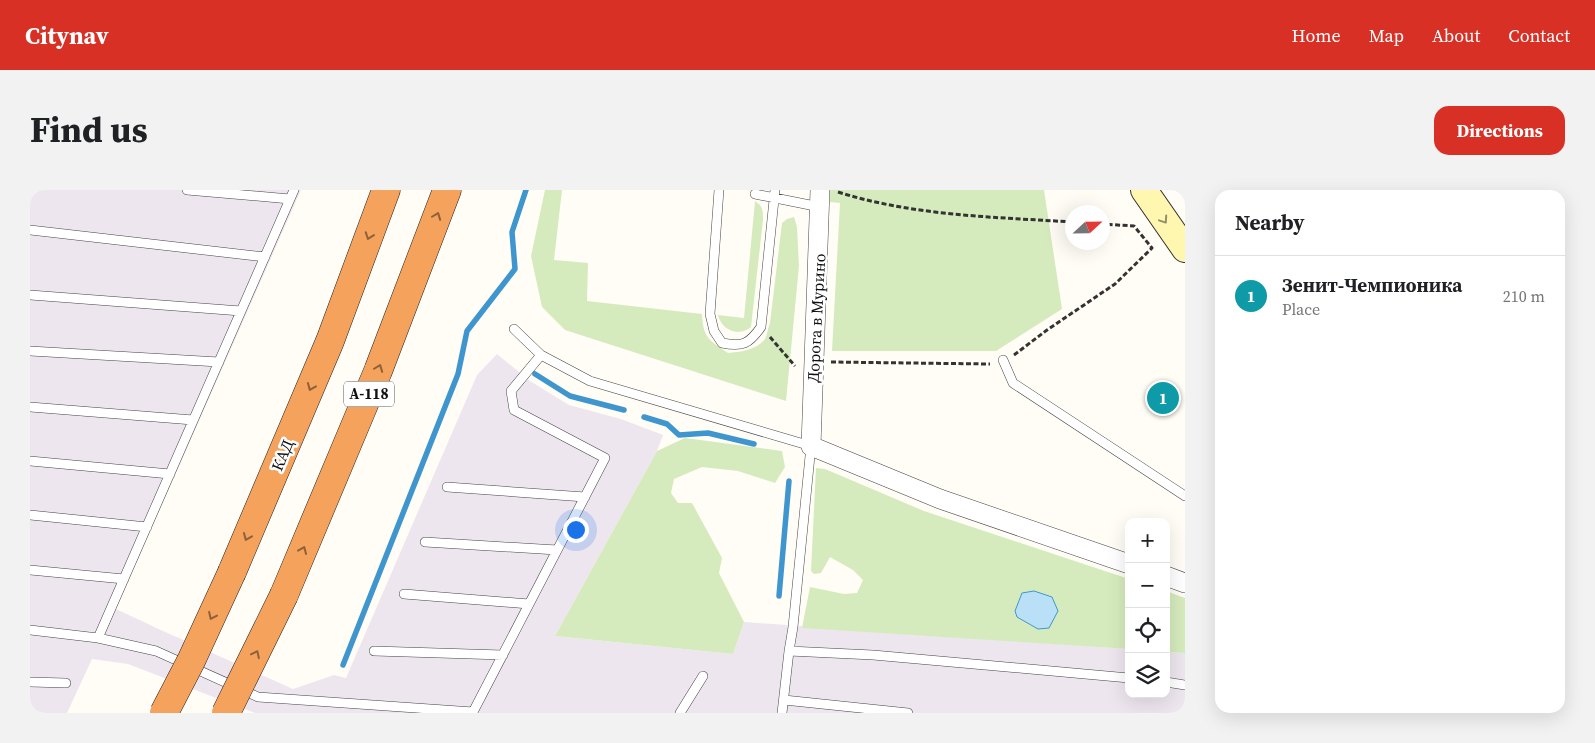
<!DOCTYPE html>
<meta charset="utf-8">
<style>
body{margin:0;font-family:"Source Serif 4",serif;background:#f2f2f2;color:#202124}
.controls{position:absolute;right:15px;bottom:15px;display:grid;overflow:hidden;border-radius:10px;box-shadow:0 5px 20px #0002}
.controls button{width:45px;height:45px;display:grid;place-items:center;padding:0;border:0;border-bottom:1px solid #e0e0e0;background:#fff;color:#202124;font:25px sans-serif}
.compass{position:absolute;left:1035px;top:15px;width:45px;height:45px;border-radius:50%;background:#fff;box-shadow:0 5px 20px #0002;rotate:68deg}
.you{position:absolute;left:545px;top:339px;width:18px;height:18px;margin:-12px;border:4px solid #fff;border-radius:50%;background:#1a73e8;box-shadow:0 0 0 8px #1a73e833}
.badge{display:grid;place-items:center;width:32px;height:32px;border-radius:50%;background:#d93025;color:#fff;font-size:16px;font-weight:700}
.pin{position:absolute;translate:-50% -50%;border:2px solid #fff;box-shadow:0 1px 5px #0006}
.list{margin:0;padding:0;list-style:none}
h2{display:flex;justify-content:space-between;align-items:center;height:65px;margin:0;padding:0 20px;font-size:21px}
h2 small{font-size:16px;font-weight:400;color:#757577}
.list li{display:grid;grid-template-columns:32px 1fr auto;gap:15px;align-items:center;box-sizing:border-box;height:80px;padding:0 20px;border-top:1px solid #e0e0e0}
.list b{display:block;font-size:19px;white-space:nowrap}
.list p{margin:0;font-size:16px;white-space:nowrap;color:#757577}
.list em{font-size:16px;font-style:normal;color:#757577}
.icon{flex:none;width:28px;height:28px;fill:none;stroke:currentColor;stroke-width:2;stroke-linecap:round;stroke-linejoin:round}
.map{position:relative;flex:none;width:1155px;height:523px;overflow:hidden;border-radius:15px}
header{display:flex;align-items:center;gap:30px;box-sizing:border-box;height:70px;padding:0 25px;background:#d93025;color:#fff}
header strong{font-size:24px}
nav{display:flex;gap:28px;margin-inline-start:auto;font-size:18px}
.intro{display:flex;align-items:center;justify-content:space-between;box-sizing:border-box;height:120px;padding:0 30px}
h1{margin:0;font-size:35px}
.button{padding:12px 22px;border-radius:15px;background:#d93025;color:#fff;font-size:18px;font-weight:700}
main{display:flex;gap:30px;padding:0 30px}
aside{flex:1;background:#fff;border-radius:15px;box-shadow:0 5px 20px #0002}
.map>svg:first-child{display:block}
.industrial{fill:#eee6ef}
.green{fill:#d5ebbd}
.water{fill:#b9e0f7;stroke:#3f96cf}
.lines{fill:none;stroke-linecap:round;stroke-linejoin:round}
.stream{stroke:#3f96cf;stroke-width:5.5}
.lane-casing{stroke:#444;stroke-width:10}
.street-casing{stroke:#444;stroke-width:20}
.secondary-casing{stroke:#333;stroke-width:28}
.highway-casing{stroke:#222;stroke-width:29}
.path{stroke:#333;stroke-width:3;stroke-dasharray:5 2.5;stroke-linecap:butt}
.lane{stroke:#fff;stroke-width:9}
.street{stroke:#fff;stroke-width:19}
.secondary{stroke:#fff6b0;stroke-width:26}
.highway{stroke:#f5a25d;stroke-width:28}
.highway-bridge-casing{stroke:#222;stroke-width:29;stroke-linecap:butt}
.highway-bridge{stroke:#f5a25d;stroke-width:28}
.oneway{stroke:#8e613b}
.oneway2{stroke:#948f68}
.labels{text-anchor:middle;stroke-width:5;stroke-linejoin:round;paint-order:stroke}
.shield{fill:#fff;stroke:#585858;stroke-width:1}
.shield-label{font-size:15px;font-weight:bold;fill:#111}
.street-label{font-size:16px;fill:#111;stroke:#fff}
</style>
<header>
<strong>Citynav</strong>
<nav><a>Home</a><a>Map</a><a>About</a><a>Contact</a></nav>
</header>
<div class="intro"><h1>Find us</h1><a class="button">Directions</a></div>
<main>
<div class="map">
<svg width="1155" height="523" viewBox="0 0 1155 523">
<rect width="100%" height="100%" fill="#fffdf5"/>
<path class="industrial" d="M 0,0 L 271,0 L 86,419 L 133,441 L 263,499 L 304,485 L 316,488 L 447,185 L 467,164 L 500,191 L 539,215 L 591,229 L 633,245 L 627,261 L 525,446 L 703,464 L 714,432 L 1099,459 L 1099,504 L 1136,504 L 1136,462 L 1155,463 L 1155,523 L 225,523 L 98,474 L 62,469 L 37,523 L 0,523 Z"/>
<path class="green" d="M 515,0 L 532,0 L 524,70 L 558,73 L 557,111 L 672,124 C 673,148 679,150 698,163 C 710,162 727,160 735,149 C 737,145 738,138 740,133 L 752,33 L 757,29 L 764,27 L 767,37 L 769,76 L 756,211 L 535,140 L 512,117 L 501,66 Z
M 800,0 L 1014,0 L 1032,119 L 966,161 L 802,161 L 810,13 L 800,12 Z
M 725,11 C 733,16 733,21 733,30 L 721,137 C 709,147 692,141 688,125 L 714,128 Z
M 655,248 L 752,261 L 755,277 L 745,293 L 708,281 L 672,277 L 644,289 L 641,303 L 648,313 L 662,313 L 692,368 L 689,383 L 714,432 L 703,464 L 525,446 L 627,261 Z
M 786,278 L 795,279 L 894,321 L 1099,389 L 1099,459 L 772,438 L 780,397 L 814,404 L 827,403 L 833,390 L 823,380 L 800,367 L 791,383 L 784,384 L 781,381 Z
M 1136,401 L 1155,408 L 1155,463 L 1136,462 Z"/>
<path class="water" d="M 1004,401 L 1022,407 L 1028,421 L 1019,438 L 1008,439 L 987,427 L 985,421 L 992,403 Z"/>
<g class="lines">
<path class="stream" d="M 505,184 L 540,206 L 594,220
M 614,227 L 637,234 L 649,245 L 678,243 L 724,254
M 749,406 L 759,291
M 313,475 L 428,184 L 437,141 L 485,79 L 482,42 L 496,0"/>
<defs>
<path id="lane" d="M 157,0 L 260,9
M 689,0 L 680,124 L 684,141 L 692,153 C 713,157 719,154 731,137 L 745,0
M 725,4 L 790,17
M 0,40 L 235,67
M 0,105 L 211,121
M 484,139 L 511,165 L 560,191 L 781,256 L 763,437 L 759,461 L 752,523
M 0,161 L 189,172
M 973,170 L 983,193 L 1155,306
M 0,217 L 163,230
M 0,271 L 140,284
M 417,297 L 555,307
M 0,325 L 117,337
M 395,352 L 527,360
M 0,380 L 94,389
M 374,404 L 499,414
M 0,440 L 68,448 L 126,461 L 228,507 L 443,522 L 575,268 L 484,220 L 481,201 L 511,165
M 68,448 L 264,0
M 344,461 L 473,465
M 759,461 L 843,465 L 1099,488
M 0,492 L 36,493
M 1136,492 L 1155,495
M 754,510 L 878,523
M 650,523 L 673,486"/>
<path id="street" d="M 790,0 L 781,256 L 910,309 L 1099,374
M 1136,386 L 1155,393"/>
<path id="secondary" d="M 1114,0 L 1155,59"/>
<path id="highway" d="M 202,382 L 300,151 L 356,0
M 254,405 L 348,181 L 417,0"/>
</defs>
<use href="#lane" class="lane-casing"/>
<use href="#street" class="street-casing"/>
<use href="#secondary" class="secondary-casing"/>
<use href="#highway" class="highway-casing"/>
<path class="path" d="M 808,2 C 884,26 964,27 1042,32
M 740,147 L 765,176
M 984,165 L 1017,140 L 1085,94 L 1122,58 L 1104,36 L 1072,34
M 801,172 L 960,174"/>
<use href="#lane" class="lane"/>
<use href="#street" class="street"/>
<use href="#secondary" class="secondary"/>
<use href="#highway" class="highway"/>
<defs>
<path id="highway-bridge" d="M 134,523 L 161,471 L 202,382
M 196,523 L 254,405"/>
</defs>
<use href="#highway-bridge" class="highway-bridge-casing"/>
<use href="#highway-bridge" class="highway-bridge"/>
</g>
<defs><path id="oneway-chevron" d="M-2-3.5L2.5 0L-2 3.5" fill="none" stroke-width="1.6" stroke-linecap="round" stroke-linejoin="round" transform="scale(1.25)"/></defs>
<g class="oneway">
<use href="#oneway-chevron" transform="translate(407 26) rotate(-69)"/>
<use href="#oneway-chevron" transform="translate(339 46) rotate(110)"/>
<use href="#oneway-chevron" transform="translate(349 178) rotate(-69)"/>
<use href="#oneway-chevron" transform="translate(281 197) rotate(113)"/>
<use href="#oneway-chevron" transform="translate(217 347) rotate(113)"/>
<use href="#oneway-chevron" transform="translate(273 360) rotate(-67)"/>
<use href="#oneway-chevron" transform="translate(182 426) rotate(115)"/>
<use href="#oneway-chevron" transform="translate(226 464) rotate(-64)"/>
</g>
<use class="oneway2" href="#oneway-chevron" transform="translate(1134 30) rotate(56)"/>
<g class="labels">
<rect class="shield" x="314" y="191.5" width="50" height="25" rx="4"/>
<g class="shield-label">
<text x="339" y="209">А-118</text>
</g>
<g class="street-label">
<text transform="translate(786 128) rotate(-87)" y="6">Дорога в Мурино</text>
<text transform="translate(252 265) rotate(-67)" y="6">КАД</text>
</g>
</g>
</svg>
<div class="controls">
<button>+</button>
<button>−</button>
<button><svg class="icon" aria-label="locate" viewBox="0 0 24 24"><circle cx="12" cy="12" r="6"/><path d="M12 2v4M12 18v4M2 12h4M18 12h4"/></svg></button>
<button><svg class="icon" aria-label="layers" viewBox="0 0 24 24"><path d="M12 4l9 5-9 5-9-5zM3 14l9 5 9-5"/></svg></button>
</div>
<svg class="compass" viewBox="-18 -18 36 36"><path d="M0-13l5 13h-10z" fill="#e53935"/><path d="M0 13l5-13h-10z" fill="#757577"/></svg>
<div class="you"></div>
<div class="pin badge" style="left:1133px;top:208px;background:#0f9aa8">1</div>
</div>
<aside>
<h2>Nearby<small></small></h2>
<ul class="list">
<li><span class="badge" style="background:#0f9aa8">1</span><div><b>Зенит-Чемпионика</b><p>Place</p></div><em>210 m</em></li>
</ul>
</aside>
</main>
